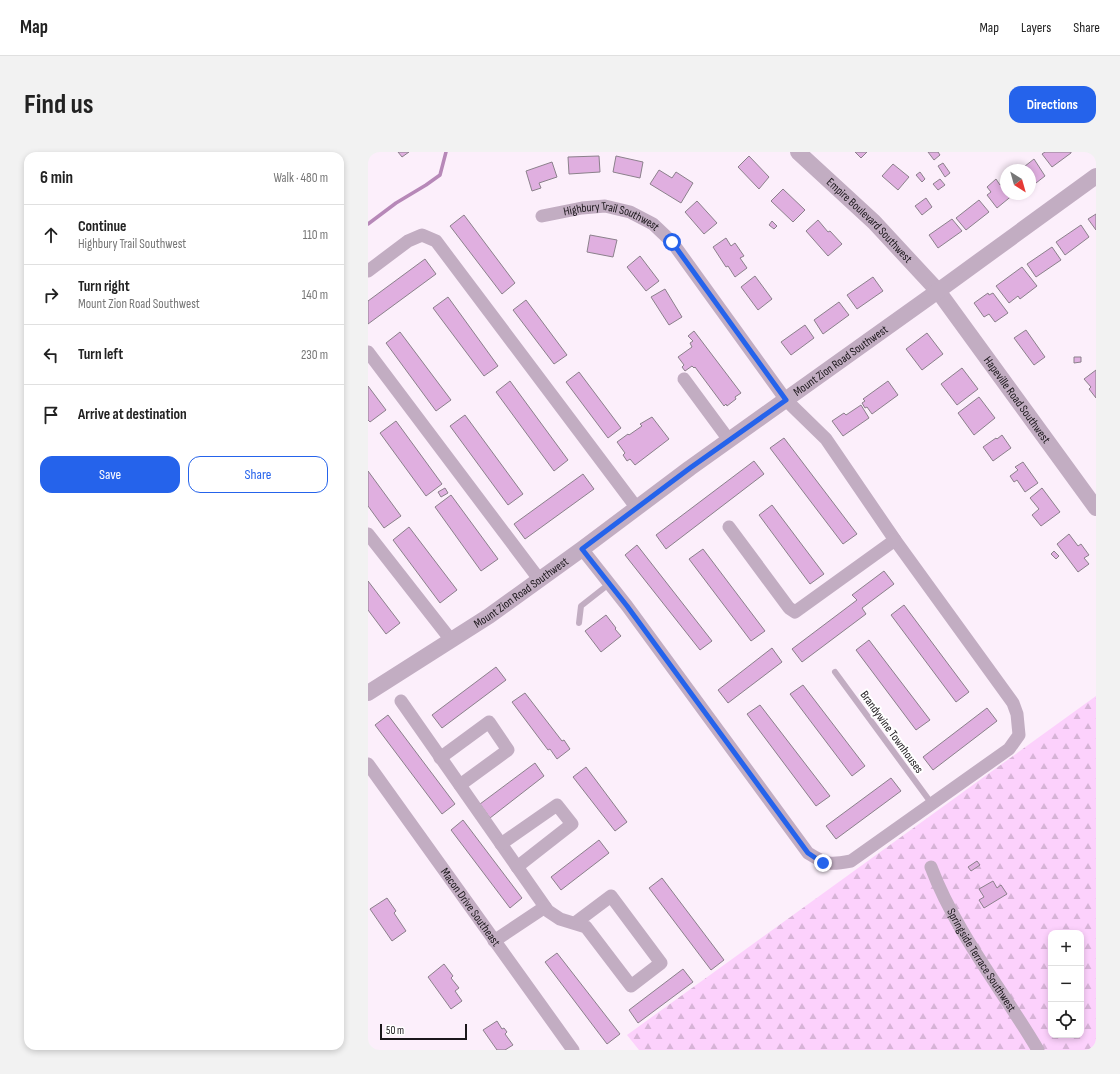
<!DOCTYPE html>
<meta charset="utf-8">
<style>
body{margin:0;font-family:"Sofia Sans Condensed",sans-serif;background:#f2f2f2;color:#222}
.controls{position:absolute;right:12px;bottom:12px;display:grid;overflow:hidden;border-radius:8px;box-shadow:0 2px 6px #0003}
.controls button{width:36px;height:36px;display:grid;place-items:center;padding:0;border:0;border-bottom:1px solid #e0e0e0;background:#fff;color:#222;font:20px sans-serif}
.compass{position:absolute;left:632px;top:12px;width:36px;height:36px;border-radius:50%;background:#fff;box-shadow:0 2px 6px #0003;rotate:143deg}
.scale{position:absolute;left:12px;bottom:10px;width:87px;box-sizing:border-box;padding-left:4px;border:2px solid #1b171b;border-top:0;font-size:11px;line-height:14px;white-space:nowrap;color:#1b171b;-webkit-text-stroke:3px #fff;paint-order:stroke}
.stop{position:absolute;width:12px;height:12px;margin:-9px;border:3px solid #2563eb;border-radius:50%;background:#fff}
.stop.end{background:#2563eb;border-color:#fff;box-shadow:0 1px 4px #0008}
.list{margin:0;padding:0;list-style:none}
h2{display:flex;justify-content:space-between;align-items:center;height:52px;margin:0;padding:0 16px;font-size:17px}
h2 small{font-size:13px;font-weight:400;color:#767676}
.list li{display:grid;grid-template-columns:26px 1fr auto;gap:12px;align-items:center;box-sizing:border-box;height:60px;padding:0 16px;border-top:1px solid #e0e0e0}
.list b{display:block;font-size:15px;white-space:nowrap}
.list p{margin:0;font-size:13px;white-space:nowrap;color:#767676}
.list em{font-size:13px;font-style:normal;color:#767676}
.actions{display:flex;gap:8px;padding:12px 16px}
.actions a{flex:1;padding:9px 0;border:1px solid #2563eb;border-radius:12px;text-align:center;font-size:14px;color:#2563eb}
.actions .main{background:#2563eb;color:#fff}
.icon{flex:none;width:22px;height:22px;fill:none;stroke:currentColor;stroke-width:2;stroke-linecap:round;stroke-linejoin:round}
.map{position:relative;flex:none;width:728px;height:898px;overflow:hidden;border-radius:12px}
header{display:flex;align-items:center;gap:24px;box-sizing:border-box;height:56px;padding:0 20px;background:#fff;border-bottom:1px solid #e0e0e0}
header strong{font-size:19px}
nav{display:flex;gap:22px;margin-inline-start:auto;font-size:14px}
.intro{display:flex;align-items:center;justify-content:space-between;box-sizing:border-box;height:96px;padding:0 24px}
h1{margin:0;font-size:28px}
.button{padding:10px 18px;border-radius:12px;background:#2563eb;color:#fff;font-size:14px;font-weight:700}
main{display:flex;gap:24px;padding:0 24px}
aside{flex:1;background:#fff;border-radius:12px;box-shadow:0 2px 6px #0003}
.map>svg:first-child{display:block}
.forest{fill:url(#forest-firs);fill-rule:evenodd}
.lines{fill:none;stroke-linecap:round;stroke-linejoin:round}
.stream{stroke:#b788b8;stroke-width:3.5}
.building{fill:#e0afe0;stroke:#8b808b}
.service{stroke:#c2adc2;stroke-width:6}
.minor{stroke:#c2adc2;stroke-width:13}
.tertiary{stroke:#c2adc2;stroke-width:16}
.route{stroke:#2563eb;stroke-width:5}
.labels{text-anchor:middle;stroke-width:4;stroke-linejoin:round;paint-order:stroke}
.street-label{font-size:12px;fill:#1b171b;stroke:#fff}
</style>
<header>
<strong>Map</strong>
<nav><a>Map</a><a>Layers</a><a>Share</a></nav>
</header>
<div class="intro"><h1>Find us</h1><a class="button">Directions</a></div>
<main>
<aside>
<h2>6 min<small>Walk · 480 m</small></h2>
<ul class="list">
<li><svg class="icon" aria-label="ahead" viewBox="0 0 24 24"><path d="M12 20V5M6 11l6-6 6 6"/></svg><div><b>Continue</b><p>Highbury Trail Southwest</p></div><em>110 m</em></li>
<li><svg class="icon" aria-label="right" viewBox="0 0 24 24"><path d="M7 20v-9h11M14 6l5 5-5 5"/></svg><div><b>Turn right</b><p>Mount Zion Road Southwest</p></div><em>140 m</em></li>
<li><svg class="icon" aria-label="left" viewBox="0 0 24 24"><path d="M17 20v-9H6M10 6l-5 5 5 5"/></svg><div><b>Turn left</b></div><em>230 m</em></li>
<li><svg class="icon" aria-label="arrive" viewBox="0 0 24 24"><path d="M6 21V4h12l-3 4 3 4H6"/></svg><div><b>Arrive at destination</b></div></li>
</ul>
<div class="actions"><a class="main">Save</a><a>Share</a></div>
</aside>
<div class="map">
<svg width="728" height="898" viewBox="0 0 728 898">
<defs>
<pattern id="forest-firs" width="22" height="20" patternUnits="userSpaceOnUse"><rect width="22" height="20" fill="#fcd1fc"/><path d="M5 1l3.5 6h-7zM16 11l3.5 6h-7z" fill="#d7b3d7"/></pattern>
</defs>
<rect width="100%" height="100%" fill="#fceffb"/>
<path class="forest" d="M 728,544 L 728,898 L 271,898 L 259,883 ZM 683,781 L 713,781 L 713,883 L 683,883 Z"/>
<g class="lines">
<path class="stream" d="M 0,72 L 28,51 L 58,33 L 72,23 L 78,0"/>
</g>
<path class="building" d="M 30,0 L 41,0 L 34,5 Z
M 487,0 L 499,0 L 493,6 Z
M 560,0 L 570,0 L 572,3 L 566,8 Z
M 677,0 L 703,0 L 703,1 L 684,15 L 674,2 Z
M 231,4 L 232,20 L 201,22 L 200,5 Z
M 248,4 L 275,10 L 272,26 L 245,20 Z
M 381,4 L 401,25 L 391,37 L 370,15 Z
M 666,7 L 677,24 L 668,31 L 665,28 L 662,31 L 662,18 L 652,18 Z
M 184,10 L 189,25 L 171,31 L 173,36 L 164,39 L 158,19 Z
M 575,11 L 582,21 L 577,25 L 570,14 Z
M 525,12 L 541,25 L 530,38 L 514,24 Z
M 291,18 L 304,26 L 308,20 L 325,31 L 313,51 L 282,32 Z
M 552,20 L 557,27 L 554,30 L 548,23 Z
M 572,27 L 577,33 L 570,38 L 565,32 Z
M 628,27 L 632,33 L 638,28 L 638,42 L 646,42 L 629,56 L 619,43 L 623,40 L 619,35 Z
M 415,37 L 437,58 L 425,70 L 403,49 Z
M 558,46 L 564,55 L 554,63 L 547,54 Z
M 611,48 L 621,60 L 598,78 L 588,66 Z
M 329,49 L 349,71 L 336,82 L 317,60 Z
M 728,62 L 728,78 L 720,67 Z
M 96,63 L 147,131 L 134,142 L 82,74 Z
M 584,67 L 594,79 L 570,96 L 561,83 Z
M 450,68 L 460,80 L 462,79 L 474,92 L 460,104 L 438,79 Z
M 404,69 L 409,74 L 406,77 L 401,73 Z
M 713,73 L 721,85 L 697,103 L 688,90 Z
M 222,83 L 249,88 L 245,105 L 219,100 Z
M 358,86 L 363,94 L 367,91 L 376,104 L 372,106 L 379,116 L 367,125 L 360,114 L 358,115 L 345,95 Z
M 684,95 L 693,108 L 668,125 L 659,112 Z
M 272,104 L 291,129 L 278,139 L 259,115 Z
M 57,107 L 68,122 L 0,172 L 0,149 Z
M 654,115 L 669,134 L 652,147 L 650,144 L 641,151 L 628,134 Z
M 387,124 L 404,147 L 390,158 L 373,135 Z
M 505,125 L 515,139 L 489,157 L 479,143 Z
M 297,137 L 314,165 L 301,173 L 283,145 Z
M 620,141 L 621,143 L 625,141 L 640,161 L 627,170 L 621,162 L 616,165 L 606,151 Z
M 80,145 L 130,214 L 116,224 L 65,156 Z
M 158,148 L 199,203 L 186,212 L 145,158 Z
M 471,150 L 481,163 L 455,182 L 446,168 Z
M 437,173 L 446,186 L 423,203 L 413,190 Z
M 658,178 L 677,205 L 666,213 L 646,186 Z
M 326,179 L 373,241 L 367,245 L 368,247 L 359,254 L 358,252 L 356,254 L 327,215 L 326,216 L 324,214 L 317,219 L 314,215 L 316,213 L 310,205 L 324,195 L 322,191 L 325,189 L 320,184 Z
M 32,180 L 83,248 L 68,259 L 18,191 Z
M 559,181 L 575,202 L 554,218 L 538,197 Z
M 706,205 L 713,205 L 713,210 L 706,211 Z
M 594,216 L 610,237 L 589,253 L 573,232 Z
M 728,218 L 728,246 L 721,237 L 723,235 L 716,227 Z
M 211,220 L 253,276 L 240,286 L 198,230 Z
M 142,229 L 200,308 L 186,319 L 128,240 Z
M 520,229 L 530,243 L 504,262 L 499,255 L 497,256 L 494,251 L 497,249 L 495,247 Z
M 0,234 L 18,258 L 2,270 L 0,268 Z
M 611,245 L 627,266 L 606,283 L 590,261 Z
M 493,253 L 501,266 L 475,284 L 464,269 L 476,261 L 478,263 Z
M 97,263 L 155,342 L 140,353 L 82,274 Z
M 284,265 L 301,287 L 267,313 L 262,307 L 259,309 L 255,303 L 257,301 L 249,290 L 260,282 L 261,283 L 274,274 L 272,272 Z
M 28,269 L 74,332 L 58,344 L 12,281 Z
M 634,283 L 643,296 L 625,309 L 615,295 L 628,286 L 629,287 Z
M 416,286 L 489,382 L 475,392 L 402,296 Z
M 386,309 L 396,322 L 298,397 L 288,383 Z
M 655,310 L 670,331 L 657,340 L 649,328 L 646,330 L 642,324 L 650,318 L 647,315 Z
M 0,319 L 33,364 L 16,376 L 0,354 Z
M 215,322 L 226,337 L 157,387 L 146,372 Z
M 77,336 L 80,341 L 73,345 L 70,340 Z
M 674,336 L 692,360 L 673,374 L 664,363 L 671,357 L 662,346 Z
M 83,343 L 130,407 L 113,419 L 67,355 Z
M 404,353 L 456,422 L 442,432 L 391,363 Z
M 41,375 L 89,438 L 72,451 L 25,388 Z
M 701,382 L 710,394 L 713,392 L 721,403 L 716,406 L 721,412 L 710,420 L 689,392 Z
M 269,393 L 344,489 L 332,498 L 257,403 Z
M 335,397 L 397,479 L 383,489 L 321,407 Z
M 686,399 L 691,404 L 688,407 L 683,402 Z
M 516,419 L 526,432 L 494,456 L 498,462 L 434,510 L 424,497 L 489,448 L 484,443 Z
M 0,429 L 32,471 L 18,482 L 0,458 Z
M 536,453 L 601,540 L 588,550 L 523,463 Z
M 238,463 L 248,476 L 247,477 L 253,484 L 233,500 L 217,479 Z
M 501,488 L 562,568 L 548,578 L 488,498 Z
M 404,496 L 414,510 L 360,551 L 350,538 Z
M 128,515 L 138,528 L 74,576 L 64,563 Z
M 435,533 L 497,614 L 484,624 L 422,542 Z
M 157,541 L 194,589 L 196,588 L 202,597 L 189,607 L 182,597 L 180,598 L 144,550 Z
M 392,553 L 462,644 L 448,654 L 379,562 Z
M 619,556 L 629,569 L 565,618 L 555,605 Z
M 20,563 L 87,652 L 74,662 L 7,573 Z
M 167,611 L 176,624 L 122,666 L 112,652 Z
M 218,615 L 259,670 L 247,679 L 205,625 Z
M 523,626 L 533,639 L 468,687 L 458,674 Z
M 95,668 L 154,746 L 142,756 L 83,678 Z
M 231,688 L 241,701 L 193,738 L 183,725 Z
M 609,709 L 612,713 L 603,719 L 600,715 Z
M 294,726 L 356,808 L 343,818 L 281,736 Z
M 625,729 L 629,736 L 633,733 L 639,742 L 616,756 L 611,748 L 616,745 L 611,737 Z
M 19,746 L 28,759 L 26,761 L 38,779 L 24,789 L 2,757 Z
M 189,801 L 252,882 L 239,892 L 177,810 Z
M 76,812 L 85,824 L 83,826 L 91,836 L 87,839 L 94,849 L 83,857 L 60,825 Z
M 315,817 L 325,830 L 270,871 L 261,858 Z
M 129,869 L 134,877 L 136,876 L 139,880 L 137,882 L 145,893 L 137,898 L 129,898 L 115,878 Z"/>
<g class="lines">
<path class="service" d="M 211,471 L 213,454 L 241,432
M 467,520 L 564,652"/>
<g class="minor">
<path id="s1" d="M 174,64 L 214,56 L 237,54 L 262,60 L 285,72 L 304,90 L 418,248 L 458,287 L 527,388 L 645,551 L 649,562 L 651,583 L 641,597 L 483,709 C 462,713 459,713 440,701 L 259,454 L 214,397"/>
<path d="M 0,119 L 40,89 L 54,83 L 68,89 L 268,355"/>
<path d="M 0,200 L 171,427"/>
<path d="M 316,227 L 361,288"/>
<path d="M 361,375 L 421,456 L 427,460 L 527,388"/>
<path d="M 0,382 L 83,488"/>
<path d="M 33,549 L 180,759 L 192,767 L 218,775 L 263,834 L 293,811 L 243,744 L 207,771"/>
<path d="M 72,606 L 121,570 L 140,598 L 92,633"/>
<path id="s2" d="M 0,612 L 205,898"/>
<path d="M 133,692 L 189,653 L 204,672 L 149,715"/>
<path id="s3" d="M 563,715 C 588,781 634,837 670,898"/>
<path d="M 126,789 L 177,755"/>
</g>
<g class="tertiary">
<path id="s4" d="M 430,0 L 506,70 L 570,139 L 728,356"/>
<path id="s5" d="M 0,541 L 121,464 L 214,397 L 322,316 L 570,139 L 728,24"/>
</g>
</g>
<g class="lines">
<path class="route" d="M 304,90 L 418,248 L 322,316 L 214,397 L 259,454 L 440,701 L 455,711"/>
</g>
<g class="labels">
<g class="street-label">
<text dy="4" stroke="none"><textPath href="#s4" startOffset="99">Empire Boulevard Southwest</textPath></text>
<text dy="4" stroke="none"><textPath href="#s1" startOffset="72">Highbury Trail Southwest</textPath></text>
<text dy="4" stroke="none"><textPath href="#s5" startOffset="578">Mount Zion Road Southwest</textPath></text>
<text dy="4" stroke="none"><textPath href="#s4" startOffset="332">Hapeville Road Southwest</textPath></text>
<text dy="4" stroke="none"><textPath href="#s5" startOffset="183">Mount Zion Road Southwest</textPath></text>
<text transform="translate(524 580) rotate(54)" y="4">Brandywine Townhouses</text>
<text dy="4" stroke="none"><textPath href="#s2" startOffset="176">Macon Drive Southeast</textPath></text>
<text dy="4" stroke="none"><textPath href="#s3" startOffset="106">Springside Terrace Southwest</textPath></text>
</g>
</g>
</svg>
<div class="controls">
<button>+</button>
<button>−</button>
<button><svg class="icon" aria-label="locate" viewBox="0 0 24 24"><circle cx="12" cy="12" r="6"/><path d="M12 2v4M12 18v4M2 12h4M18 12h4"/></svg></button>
</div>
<svg class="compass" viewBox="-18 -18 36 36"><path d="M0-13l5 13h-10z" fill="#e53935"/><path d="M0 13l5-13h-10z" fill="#767676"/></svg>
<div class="scale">50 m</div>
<div class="stop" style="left:304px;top:90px"></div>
<div class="stop end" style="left:455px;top:711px"></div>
</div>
</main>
